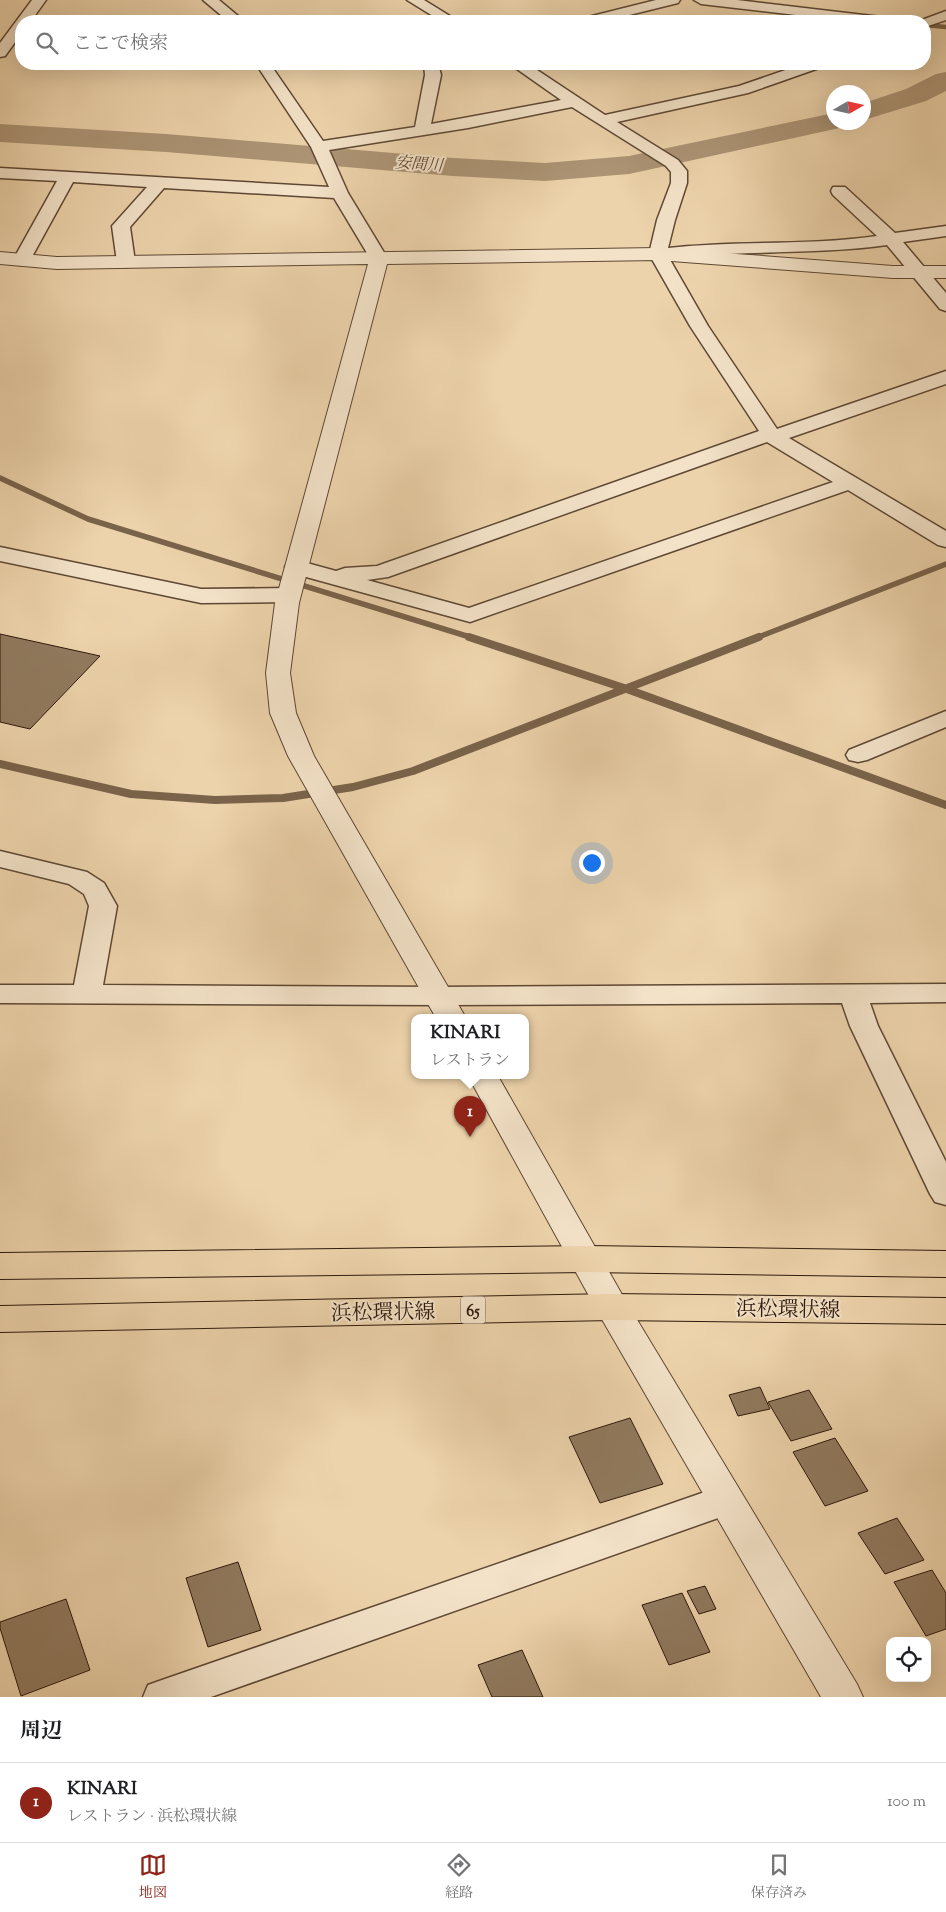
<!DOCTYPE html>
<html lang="ja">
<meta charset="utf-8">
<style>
body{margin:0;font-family:"Sorts Mill Goudy","Noto Serif JP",serif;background:#f6f6f6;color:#202124}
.controls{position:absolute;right:15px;bottom:15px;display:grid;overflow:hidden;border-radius:10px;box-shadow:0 5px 20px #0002}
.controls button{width:45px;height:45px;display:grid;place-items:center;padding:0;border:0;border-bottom:1px solid #e0e0e0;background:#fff;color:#202124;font:25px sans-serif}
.compass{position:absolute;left:826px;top:85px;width:45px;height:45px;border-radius:50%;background:#fff;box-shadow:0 5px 20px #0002;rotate:81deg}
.you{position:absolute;left:591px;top:862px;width:18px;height:18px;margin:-12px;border:4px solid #fff;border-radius:50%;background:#1a73e8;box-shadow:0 0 0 8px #1a73e833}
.badge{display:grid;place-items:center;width:32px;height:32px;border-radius:50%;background:#8f2418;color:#fff;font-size:16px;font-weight:700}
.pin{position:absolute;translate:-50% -41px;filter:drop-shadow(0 1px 2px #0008)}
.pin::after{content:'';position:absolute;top:26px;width:18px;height:15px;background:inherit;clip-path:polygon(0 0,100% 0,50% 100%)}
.popup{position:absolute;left:411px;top:1014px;width:118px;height:65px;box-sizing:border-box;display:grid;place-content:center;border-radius:10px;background:#fff;filter:drop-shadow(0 1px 4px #0005);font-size:16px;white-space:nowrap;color:#757577}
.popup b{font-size:19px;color:#202124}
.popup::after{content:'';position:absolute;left:50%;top:100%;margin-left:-10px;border:10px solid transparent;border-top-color:#fff}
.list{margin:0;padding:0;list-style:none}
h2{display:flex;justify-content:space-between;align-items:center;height:65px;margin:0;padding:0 20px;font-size:21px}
h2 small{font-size:16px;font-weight:400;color:#757577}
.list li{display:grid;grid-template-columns:32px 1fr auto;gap:15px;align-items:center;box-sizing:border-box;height:80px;padding:0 20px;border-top:1px solid #e0e0e0}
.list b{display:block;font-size:19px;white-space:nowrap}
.list p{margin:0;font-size:16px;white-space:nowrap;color:#757577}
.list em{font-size:16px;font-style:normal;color:#757577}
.icon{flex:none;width:28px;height:28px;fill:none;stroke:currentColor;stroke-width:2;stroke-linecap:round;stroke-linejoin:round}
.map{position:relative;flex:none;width:946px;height:1697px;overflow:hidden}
.search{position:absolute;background:#fff;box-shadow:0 5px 20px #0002;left:15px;right:15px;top:15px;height:55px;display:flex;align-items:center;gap:12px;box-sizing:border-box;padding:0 18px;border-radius:20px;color:#757577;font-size:19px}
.sheet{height:145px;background:#fff}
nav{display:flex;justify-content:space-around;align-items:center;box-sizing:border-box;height:70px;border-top:1px solid #e0e0e0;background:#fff;font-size:14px;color:#757577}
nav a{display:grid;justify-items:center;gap:2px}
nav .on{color:#8f2418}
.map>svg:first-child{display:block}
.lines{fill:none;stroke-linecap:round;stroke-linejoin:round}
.stream-far2{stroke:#7a634b;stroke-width:4.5}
.stream-far1{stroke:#7a634b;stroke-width:5.5}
.stream{stroke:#7a634b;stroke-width:8}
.river{fill:#ac9475;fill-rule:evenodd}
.building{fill:#917a5f;stroke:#2e190c}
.minor-casing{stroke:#5e4834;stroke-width:3}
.tertiary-casing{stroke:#5e4834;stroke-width:2}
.primary-casing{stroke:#2e190c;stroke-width:2}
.minor{fill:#f3e2c8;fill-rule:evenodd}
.tertiary{fill:#f3e2c8;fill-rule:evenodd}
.primary{fill:#edd3ab;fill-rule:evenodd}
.labels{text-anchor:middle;stroke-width:4;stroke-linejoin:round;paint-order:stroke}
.far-water-label{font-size:16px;font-style:italic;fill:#604a36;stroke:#f3e2c8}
.shield{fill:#f3e2c8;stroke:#695544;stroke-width:1}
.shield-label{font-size:16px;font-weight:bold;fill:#2e190c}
.near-street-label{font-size:21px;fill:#2e190c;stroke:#f3e2c8}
</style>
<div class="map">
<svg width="946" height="1697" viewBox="0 0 946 1697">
<rect width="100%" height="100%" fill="#edd3ab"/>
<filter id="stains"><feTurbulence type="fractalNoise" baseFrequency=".004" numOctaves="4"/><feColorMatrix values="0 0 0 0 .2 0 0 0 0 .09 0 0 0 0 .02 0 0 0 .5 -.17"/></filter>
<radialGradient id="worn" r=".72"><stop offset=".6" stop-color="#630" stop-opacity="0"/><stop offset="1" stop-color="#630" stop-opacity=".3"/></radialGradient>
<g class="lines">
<path class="stream-far2" d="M 878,19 L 893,21
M 925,25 L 946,27"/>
<path class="stream-far1" d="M 0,478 L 88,519 L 473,638
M 756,638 L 946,564"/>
<path class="stream" d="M 469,637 L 624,688 L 946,805
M 0,764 L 131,794 L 215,800 L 283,798 L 353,787 L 413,771 L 759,637"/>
<path class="river" d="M 946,72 L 946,91 L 926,101 L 864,120 L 864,103 L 906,89 L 936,74 Z
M 834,113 L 834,122 L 847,122 L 844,127 L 629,174 L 545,181 L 453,176 L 166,152 L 0,142 L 0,124 L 166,134 L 453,158 L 545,163 L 629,156 Z"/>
</g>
<path class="building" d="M 0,634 L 100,656 L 30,729 L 0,722 Z
M 760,1387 L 770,1409 L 738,1416 L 729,1395 Z
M 809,1390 L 832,1429 L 791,1441 L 768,1402 Z
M 630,1418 L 663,1484 L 600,1503 L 569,1437 Z
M 835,1438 L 868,1491 L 825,1506 L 793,1452 Z
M 897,1518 L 924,1560 L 885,1574 L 858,1533 Z
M 238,1562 L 261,1630 L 208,1647 L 186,1578 Z
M 932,1570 L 946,1593 L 946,1629 L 926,1636 L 894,1582 Z
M 705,1586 L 716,1609 L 699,1614 L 687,1591 Z
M 682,1593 L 710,1652 L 669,1665 L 642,1605 Z
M 66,1599 L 90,1670 L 21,1696 L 0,1628 L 0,1622 Z
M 522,1650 L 543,1697 L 492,1697 L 478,1665 Z"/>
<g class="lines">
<defs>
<path id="minor" d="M 32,0 L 46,0 L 31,21 L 21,21 L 21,34 L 5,56 L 0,57 L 0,43 Z
M 203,0 L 219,0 L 244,21 L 228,21 Z
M 407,0 L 424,0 L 458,21 L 441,21 Z
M 656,0 L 680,0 L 678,3 L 605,21 L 582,21 L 584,18 Z
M 694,0 L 737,0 L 881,17 L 886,18 L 888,21 L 847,21 L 701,4 Z
M 946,11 L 946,20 L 925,27 L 925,21 L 919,21 Z
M 256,64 L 270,64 L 323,141 L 415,127 L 425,75 L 424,64 L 438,64 L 441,75 L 431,124 L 561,100 L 514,67 L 512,64 L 528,64 L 605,115 L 739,86 L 803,64 L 824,64 L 822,67 L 748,93 L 617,122 L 678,160 L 687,171 L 687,183 L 675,220 L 668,248 C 738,240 808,246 877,236 L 833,195 L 831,191 L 833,187 L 845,187 L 895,233 L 946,226 L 946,236 L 903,242 L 946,293 L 946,311 L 940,309 L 887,245 C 815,255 741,250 669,258 L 708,326 L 777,429 L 946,371 L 946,384 L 789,438 L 946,531 L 946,547 L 938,545 L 848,490 L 470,622 L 288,572 L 285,567 L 288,562 L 296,560 L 336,571 L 345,568 L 377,566 L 759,431 L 690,326 L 649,254 L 657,220 L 671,183 L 671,172 L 666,166 L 572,107 L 468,128 L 329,150 L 348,193 L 388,259 L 385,263 L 379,264 L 373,263 L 334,198 L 164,188 L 130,227 L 135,262 L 132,266 L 126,267 L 120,266 L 117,262 L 112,226 L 147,187 L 73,182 L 28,264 L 22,265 L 16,264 L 13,260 L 57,181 L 0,178 L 0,168 L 329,187 L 311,147 ZM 767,442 L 833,482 L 469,608 L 367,580 L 388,577 Z
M 0,547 L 201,589 L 289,588 L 297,590 L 300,595 L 297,600 L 289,602 L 201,603 L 0,561 Z
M 946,711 L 946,727 L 867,760 L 858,762 L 849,760 L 846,755 L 849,750 Z
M 0,851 L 87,872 L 104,883 L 117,906 L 103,985 L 439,987 L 946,984 L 946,1002 L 870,1003 L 878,1026 L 946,1162 L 946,1205 L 935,1202 L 930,1194 L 850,1026 L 842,1003 L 439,1005 L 0,1003 L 0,985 L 74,985 L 89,906 L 84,894 L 69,884 L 0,867 Z
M 725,1485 L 738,1489 L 743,1500 L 738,1511 L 211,1697 L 143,1697 L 148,1685 L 162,1680 Z"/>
<path id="tertiary" d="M 658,248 L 893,266 L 946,266 L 946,278 L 893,278 L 658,260 L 387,264 L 299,603 L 290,673 L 296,713 L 314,756 L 466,1018 L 436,1018 L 288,756 L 270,713 L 266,673 L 275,603 L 368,264 L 57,269 L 0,264 L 0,252 L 57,257 Z
M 468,1076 L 498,1076 L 624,1298 L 857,1684 L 863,1697 L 821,1697 L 600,1316 Z"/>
<path id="primary" d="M 587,1246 L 946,1251 L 946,1277 L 587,1272 L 0,1279 L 0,1253 Z
M 612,1294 L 946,1298 L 946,1324 L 612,1320 L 0,1332 L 0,1306 Z"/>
</defs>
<use href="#minor" class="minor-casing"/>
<use href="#tertiary" class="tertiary-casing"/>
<use href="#primary" class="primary-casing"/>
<use href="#minor" class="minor"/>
<use href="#tertiary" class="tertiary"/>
<use href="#primary" class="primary"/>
</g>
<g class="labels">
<g class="far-water-label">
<text transform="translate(419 163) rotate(4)" y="6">安間川</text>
</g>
<rect class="shield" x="460.5" y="1296.5" width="25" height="27" rx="4"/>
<g class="shield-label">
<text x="473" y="1316">65</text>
</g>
<g class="near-street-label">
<text transform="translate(788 1309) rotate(1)" y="7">浜松環状線</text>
<text transform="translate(383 1312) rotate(-1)" y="7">浜松環状線</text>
</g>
</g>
<rect width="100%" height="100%" filter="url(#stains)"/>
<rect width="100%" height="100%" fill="url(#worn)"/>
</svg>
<div class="controls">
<button><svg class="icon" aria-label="locate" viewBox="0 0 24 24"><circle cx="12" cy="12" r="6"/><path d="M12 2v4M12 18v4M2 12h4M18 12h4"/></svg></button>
</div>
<svg class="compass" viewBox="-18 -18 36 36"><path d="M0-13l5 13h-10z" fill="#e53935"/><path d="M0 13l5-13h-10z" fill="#757577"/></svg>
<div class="you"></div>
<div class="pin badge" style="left:470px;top:1137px">1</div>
<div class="popup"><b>KINARI</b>レストラン</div>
<div class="search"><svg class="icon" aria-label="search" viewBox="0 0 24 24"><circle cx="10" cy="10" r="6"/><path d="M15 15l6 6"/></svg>ここで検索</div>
</div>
<section class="sheet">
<h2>周辺<small></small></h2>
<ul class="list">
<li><span class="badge">1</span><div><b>KINARI</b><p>レストラン · 浜松環状線</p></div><em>100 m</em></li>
</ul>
</section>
<nav>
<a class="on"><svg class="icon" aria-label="map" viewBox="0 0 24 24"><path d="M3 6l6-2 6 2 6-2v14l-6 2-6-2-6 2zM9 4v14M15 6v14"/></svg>地図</a>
<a><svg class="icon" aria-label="directions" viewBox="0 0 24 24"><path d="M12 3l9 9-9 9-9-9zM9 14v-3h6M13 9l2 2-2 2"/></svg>経路</a>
<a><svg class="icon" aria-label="saved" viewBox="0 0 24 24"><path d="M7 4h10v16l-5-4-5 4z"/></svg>保存済み</a>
</nav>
